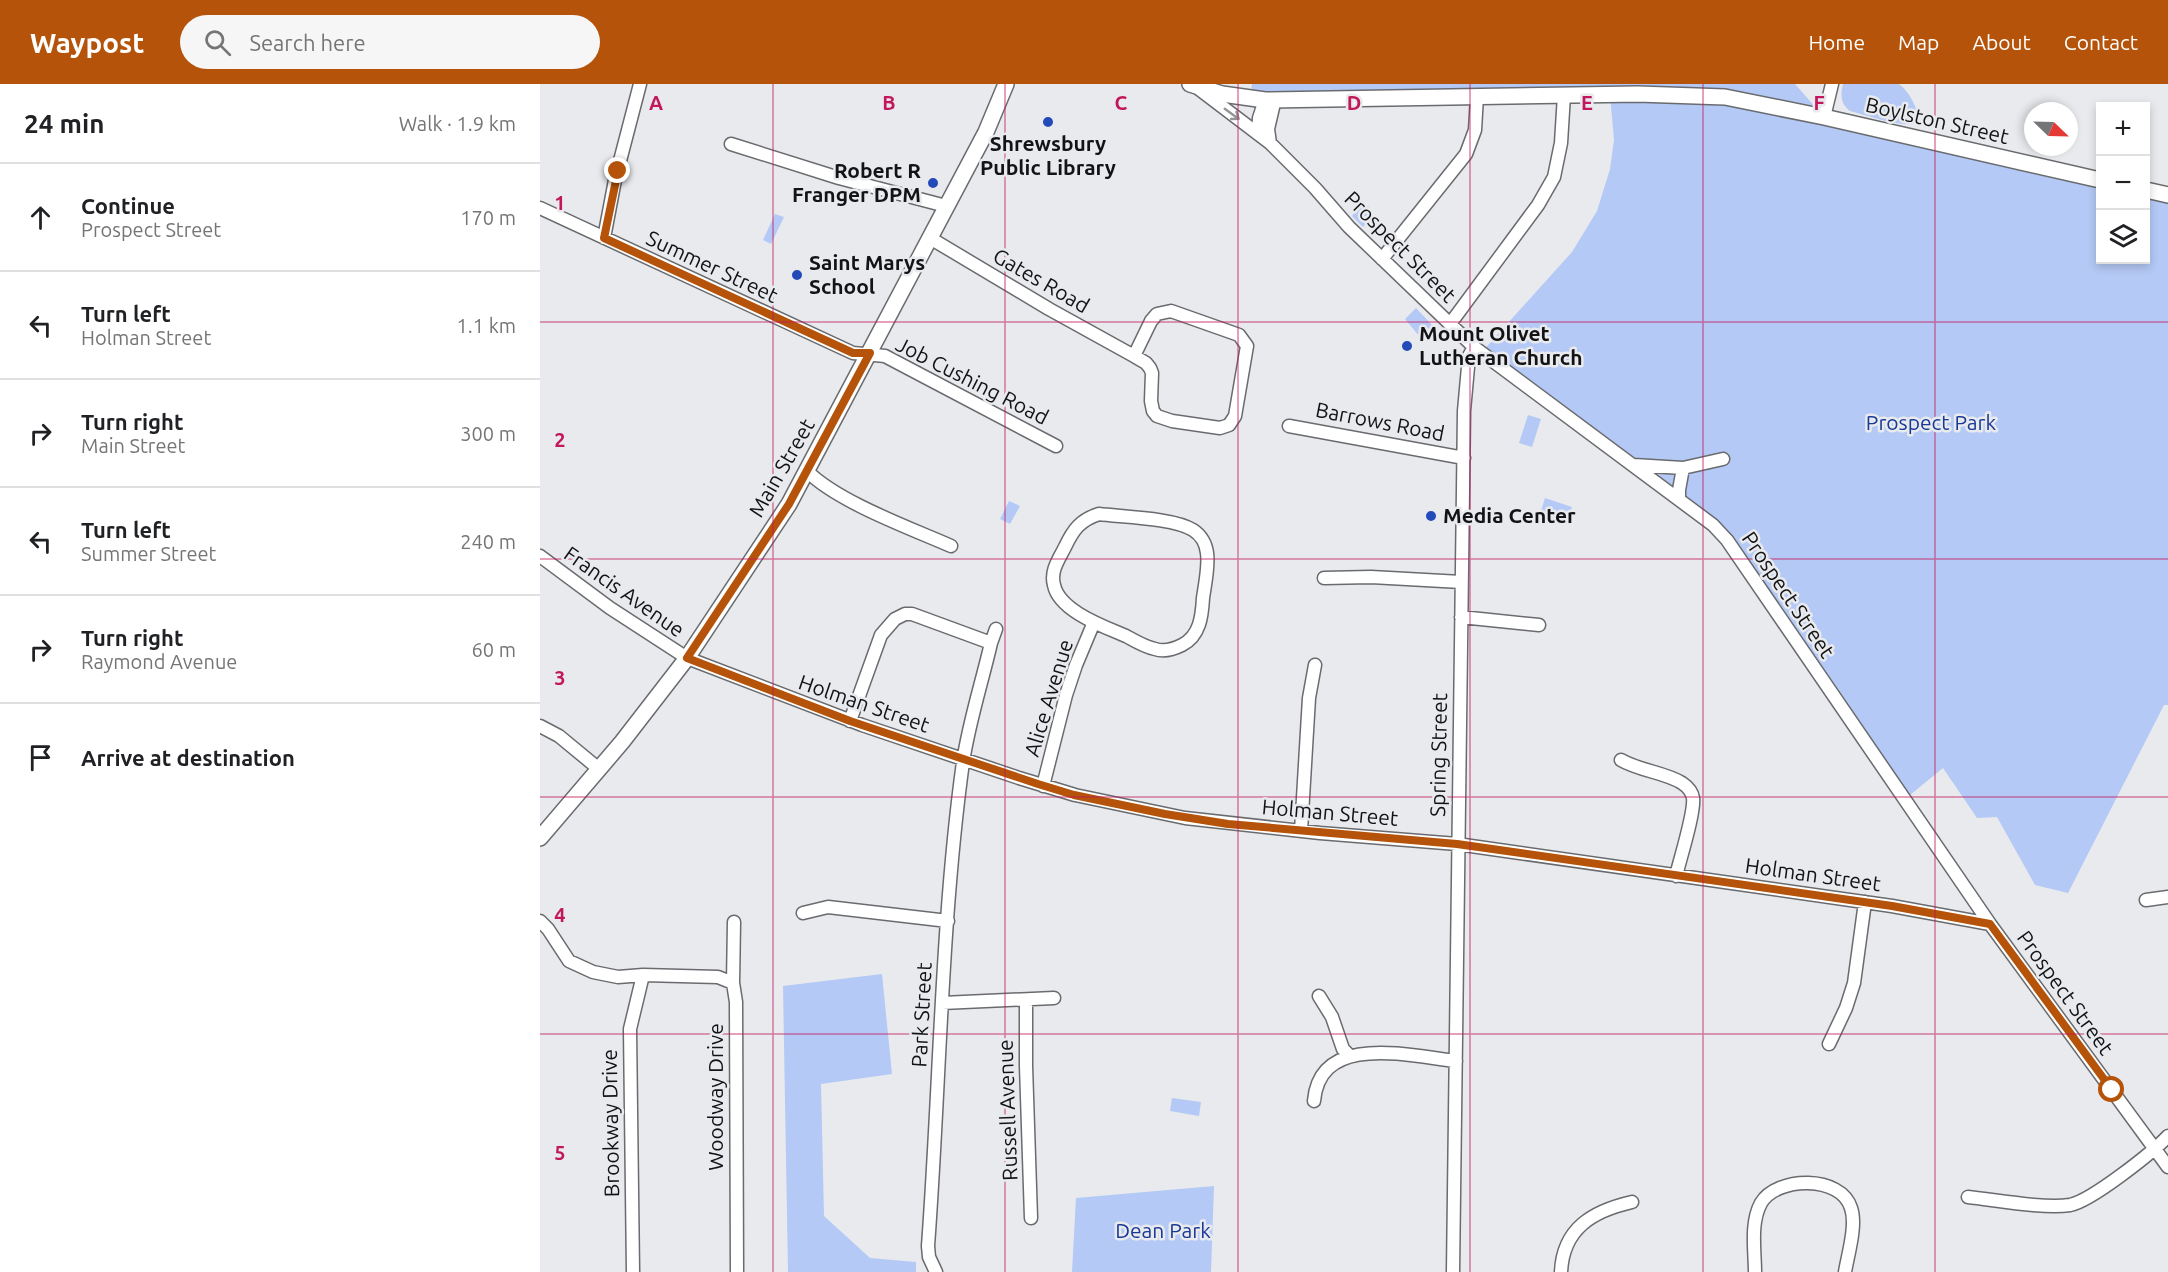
<!DOCTYPE html>
<meta charset="utf-8">
<style>
body{margin:0;font-family:Ubuntu,sans-serif;background:#f6f6f6;color:#202124}
.controls{position:absolute;right:18px;top:18px;display:grid;overflow:hidden;border-radius:0px;box-shadow:0 3px 9px #0003}
.controls button{width:54px;height:54px;display:grid;place-items:center;padding:0;border:0;border-bottom:2px solid #e0e0e0;background:#fff;color:#202124;font:30px sans-serif}
.compass{position:absolute;left:1484px;top:18px;width:54px;height:54px;border-radius:50%;background:#fff;box-shadow:0 3px 9px #0003;rotate:113deg}
.stop{position:absolute;width:18px;height:18px;margin:-14px;border:4px solid #b45309;border-radius:50%;background:#fff}
.stop.end{background:#b45309;border-color:#fff;box-shadow:0 2px 6px #0008}
.list{margin:0;padding:0;list-style:none}
h2{display:flex;justify-content:space-between;align-items:center;height:78px;margin:0;padding:0 24px;font-size:26px}
h2 small{font-size:20px;font-weight:400;color:#757577}
.list li{display:grid;grid-template-columns:39px 1fr auto;gap:18px;align-items:center;box-sizing:border-box;height:108px;padding:0 24px;border-top:2px solid #e0e0e0}
.list b{display:block;font-size:22px;white-space:nowrap}
.list p{margin:0;font-size:20px;white-space:nowrap;color:#757577}
.list em{font-size:20px;font-style:normal;color:#757577}
.icon{flex:none;width:33px;height:33px;fill:none;stroke:currentColor;stroke-width:2;stroke-linecap:round;stroke-linejoin:round}
.map{position:relative;flex:none;width:1628px;height:1188px;overflow:hidden}
header{display:flex;align-items:center;gap:36px;box-sizing:border-box;height:84px;padding:0 30px;background:#b45309;color:#fff}
header strong{font-size:28px}
nav{display:flex;gap:33px;margin-inline-start:auto;font-size:21px}
.search{width:420px;height:54px;background:#f6f6f6;display:flex;align-items:center;gap:15px;box-sizing:border-box;padding:0 21px;border-radius:33px;color:#757577;font-size:22px}
main{display:flex}
aside{flex:1;background:#fff}
.map>svg:first-child{display:block}
.green{fill:#b4c9f5}
.lines{fill:none;stroke-linecap:round;stroke-linejoin:round}
.minor-casing{stroke:#696b6e;stroke-width:15}
.major-casing{stroke:#696b6e;stroke-width:18}
.minor{stroke:#fff;stroke-width:12}
.major{stroke:#fff;stroke-width:15}
.oneway{stroke:#959596}
.route{stroke:#b45309;stroke-width:8}
.grid{fill:none;stroke:#c2185b;stroke-width:1.5;stroke-opacity:0.55}
.poi-dot{fill:#234ab9;stroke:#e8eaee;stroke-width:2}
.labels{text-anchor:middle;stroke-width:5;stroke-linejoin:round;paint-order:stroke}
.street-label{font-size:21px;fill:#131315;stroke:#e8eaee}
.poi-label{font-size:21px;font-weight:bold;fill:#131315;stroke:#e8eaee;text-anchor:start}
.park-label{font-size:21px;fill:#193996;stroke:#e8eaee}
.grid-label{font-size:20px;text-anchor:middle;font-weight:bold;fill:#c2185b;stroke:#e8eaee;stroke-width:5;stroke-linejoin:round;paint-order:stroke}
</style>
<header>
<strong>Waypost</strong>
<div class="search"><svg class="icon" aria-label="search" viewBox="0 0 24 24"><circle cx="10" cy="10" r="6"/><path d="M15 15l6 6"/></svg>Search here</div>
<nav><a>Home</a><a>Map</a><a>About</a><a>Contact</a></nav>
</header>
<main>
<aside>
<h2>24 min<small>Walk · 1.9 km</small></h2>
<ul class="list">
<li><svg class="icon" aria-label="ahead" viewBox="0 0 24 24"><path d="M12 20V5M6 11l6-6 6 6"/></svg><div><b>Continue</b><p>Prospect Street</p></div><em>170 m</em></li>
<li><svg class="icon" aria-label="left" viewBox="0 0 24 24"><path d="M17 20v-9H6M10 6l-5 5 5 5"/></svg><div><b>Turn left</b><p>Holman Street</p></div><em>1.1 km</em></li>
<li><svg class="icon" aria-label="right" viewBox="0 0 24 24"><path d="M7 20v-9h11M14 6l5 5-5 5"/></svg><div><b>Turn right</b><p>Main Street</p></div><em>300 m</em></li>
<li><svg class="icon" aria-label="left" viewBox="0 0 24 24"><path d="M17 20v-9H6M10 6l-5 5 5 5"/></svg><div><b>Turn left</b><p>Summer Street</p></div><em>240 m</em></li>
<li><svg class="icon" aria-label="right" viewBox="0 0 24 24"><path d="M7 20v-9h11M14 6l5 5-5 5"/></svg><div><b>Turn right</b><p>Raymond Avenue</p></div><em>60 m</em></li>
<li><svg class="icon" aria-label="arrive" viewBox="0 0 24 24"><path d="M6 21V4h12l-3 4 3 4H6"/></svg><div><b>Arrive at destination</b></div></li>
</ul>
</aside>
<div class="map">
<svg width="1628" height="1188" viewBox="0 0 1628 1188">
<rect width="100%" height="100%" fill="#e8eaee"/>
<path class="green" d="M 712,0 L 1255,0 L 1284,33 L 1560,96 L 1560,176 L 1606,176 L 1606,106 L 1628,111 L 1628,621 L 1624,621 L 1528,809 L 1495,801 L 1457,733 L 1437,734 L 1403,684 L 1364,716 L 1187,456 L 941,269 L 1032,168 L 1057,127 L 1070,85 L 1074,56 L 1070,11 L 710,14 Z
M 1303,0 L 1359,0 C 1370,8 1378,25 1379,38 C 1366,46 1327,31 1310,27 C 1301,20 1300,12 1303,0 Z
M 823,120 C 830,122 832,127 832,133 L 823,143 L 812,132 L 818,123 Z
M 235,130 L 244,133 L 231,160 L 223,156 Z
M 876,224 L 892,241 L 880,253 L 865,235 Z
M 988,331 L 1001,335 L 992,363 L 979,359 Z
M 1005,414 L 1032,423 L 1027,436 L 1001,427 Z
M 469,417 L 480,422 L 470,440 L 460,435 Z
M 342,890 L 352,990 L 281,1000 L 284,1132 L 330,1174 L 376,1178 L 376,1188 L 248,1188 L 243,902 Z
M 632,1014 L 661,1018 L 659,1032 L 630,1027 Z
M 674,1102 L 671,1188 L 532,1188 L 536,1114 Z"/>
<g class="lines">
<defs>
<path id="minor" d="M 659,5 L 730,59 L 775,104 L 809,143 L 934,263 L 1173,441 L 1187,456 L 1450,840 L 1628,1083
M 1284,33 L 1292,0
M 718,50 L 719,34 L 725,16
M 730,59 L 728,45 L 735,15
M 191,60 L 299,94 L 406,122
M 0,124 L 313,269 L 345,272 L 516,362
M 64,154 L 75,96 L 100,0
M 390,154 L 509,225 L 594,272
M 842,175 L 926,70 L 935,46 L 937,12
M 631,227 L 699,251 L 707,262 L 695,332 L 689,341 L 680,344 L 632,337 L 617,332 L 613,327 L 611,317 L 612,289 L 610,284 L 606,279 L 594,272 L 611,237 L 617,230 Z
M 910,240 L 998,121 L 1014,93 L 1021,59 L 1024,11
M 749,342 L 924,374
M 1094,381 L 1143,384 L 1183,375
M 267,387 C 298,418 370,444 411,462
M 1139,414 L 1139,406 L 1143,384
M 559,430 C 583,433 634,434 653,446 C 661,451 666,460 667,469 C 669,482 665,500 663,514 C 662,532 660,552 642,561 C 634,565 624,568 615,565 C 605,563 595,557 586,552 C 565,543 519,527 514,501 C 510,487 519,475 525,463 C 533,446 540,436 559,430 Z
M 0,472 L 70,524 L 147,574 L 322,641 L 479,694 L 535,711 L 645,734 L 780,749 L 917,760 L 1352,822 L 1450,840
M 784,494 L 831,493 L 921,498
M 921,533 L 999,541
M 310,637 L 341,551 L 355,535 L 365,530 L 372,530 L 451,559
M 0,642 L 19,652 L 59,685
M 1081,676 C 1100,687 1124,688 1142,699 C 1148,703 1152,708 1153,714 C 1155,728 1140,775 1136,792
M 503,702 L 526,611 L 536,581 L 554,538
M 761,747 L 769,614 L 775,581
M 1606,816 L 1628,813
M 263,829 L 288,823 L 408,837
M 0,837 L 8,845 L 29,877 L 53,888 L 78,893 L 103,891 L 178,893 L 193,899
M 194,838 L 193,899 L 196,918 L 197,1188
M 779,912 L 792,933 L 803,965 L 810,972
M 486,917 L 486,982 L 491,1134
M 402,919 L 514,914
M 1289,960 L 1306,924 L 1314,899 L 1325,818
M 774,1017 C 780,948 870,972 916,977
M 1428,1113 C 1456,1116 1504,1125 1530,1121 C 1551,1117 1612,1069 1628,1052
M 93,1188 L 90,945 L 103,891
M 396,1188 L 389,1173 L 388,1162 C 400,1001 401,838 423,678 C 429,638 442,598 451,559 L 456,545
M 913,1188 L 924,327 L 929,272 L 934,263
M 1021,1188 C 1023,1144 1053,1127 1092,1118
M 1215,1188 C 1215,1167 1210,1139 1221,1119 C 1237,1092 1301,1091 1311,1124 C 1317,1141 1308,1170 1305,1188"/>
<path id="major" d="M 650,0 L 682,10 L 725,16 L 1098,10 L 1185,13 L 1284,33 L 1560,96
M 1606,106 L 1628,111
M 0,754 L 82,658 L 147,574 L 249,420 L 446,48 L 466,0"/>
</defs>
<use href="#minor" class="minor-casing"/>
<use href="#major" class="major-casing"/>
<use href="#minor" class="minor"/>
<use href="#major" class="major"/>
</g>
<defs><path id="oneway-shaft" d="M-6 0H5M1.5-3L5.5 0L1.5 3" fill="none" stroke-width="1.6" stroke-linecap="round" stroke-linejoin="round" transform="scale(1.5)"/></defs>
<use class="oneway" href="#oneway-shaft" transform="translate(692 30) rotate(36)"/>
<g class="lines">
<path class="route" d="M 78,87 L 64,154 L 313,269 L 330,269 L 249,420 L 147,574 L 310,637 L 498,700 L 534,711 L 625,730 L 688,740 L 917,760 L 1352,822 L 1450,840 L 1572,1006"/>
</g>
<path class="grid" d="M 233,0 L 233,1188M 465,0 L 465,1188M 698,0 L 698,1188M 930,0 L 930,1188M 1163,0 L 1163,1188M 1395,0 L 1395,1188M 0,238 L 1628,238M 0,475 L 1628,475M 0,713 L 1628,713M 0,950 L 1628,950"/>
<g class="poi-dot">
<circle cx="508" cy="38" r="6"/>
<circle cx="393" cy="99" r="6"/>
<circle cx="257" cy="191" r="6"/>
<circle cx="867" cy="262" r="6"/>
<circle cx="891" cy="432" r="6"/>
</g>
<g class="labels">
<g class="street-label">
<text transform="translate(1397 37) rotate(13)" y="7">Boylston Street</text>
<text transform="translate(860 163) rotate(45)" y="7">Prospect Street</text>
<text transform="translate(172 183) rotate(25)" y="7">Summer Street</text>
<text transform="translate(501 197) rotate(30)" y="7">Gates Road</text>
<text transform="translate(432 297) rotate(27)" y="7">Job Cushing Road</text>
<text transform="translate(840 338) rotate(11)" y="7">Barrows Road</text>
<text transform="translate(242 384) rotate(-60)" y="7">Main Street</text>
<text transform="translate(84 508) rotate(35)" y="7">Francis Avenue</text>
<text transform="translate(1248 511) rotate(56)" y="7">Prospect Street</text>
<text transform="translate(509 614) rotate(-73)" y="7">Alice Avenue</text>
<text transform="translate(324 620) rotate(19)" y="7">Holman Street</text>
<text transform="translate(899 671) rotate(-89)" y="7">Spring Street</text>
<text transform="translate(790 729) rotate(5)" y="7">Holman Street</text>
<text transform="translate(1273 791) rotate(8)" y="7">Holman Street</text>
<text transform="translate(1525 909) rotate(54)" y="7">Prospect Street</text>
<text transform="translate(382 931) rotate(-87)" y="7">Park Street</text>
<text transform="translate(176 1013) rotate(-90)" y="7">Woodway Drive</text>
<text transform="translate(468 1026) rotate(-92)" y="7">Russell Avenue</text>
<text transform="translate(71 1039) rotate(-91)" y="7">Brookway Drive</text>
</g>
<g class="poi-label">
<text x="508" y="67" text-anchor="middle">Shrewsbury<tspan x="508" dy="24">Public Library</tspan></text>
<text x="381" y="94" text-anchor="end">Robert R<tspan x="381" dy="24">Franger DPM</tspan></text>
<text x="269" y="186">Saint Marys<tspan x="269" dy="24">School</tspan></text>
<text x="879" y="257">Mount Olivet<tspan x="879" dy="24">Lutheran Church</tspan></text>
<text x="903" y="439">Media Center</text>
</g>
<g class="park-label">
<text x="1391" y="346">Prospect Park</text>
<text x="623" y="1154">Dean Park</text>
</g>
</g>
<g class="grid-label">
<text x="116" y="26">A</text>
<text x="349" y="26">B</text>
<text x="581" y="26">C</text>
<text x="814" y="26">D</text>
<text x="1047" y="26">E</text>
<text x="1279" y="26">F</text>
<text x="20" y="126">1</text>
<text x="20" y="363">2</text>
<text x="20" y="601">3</text>
<text x="20" y="838">4</text>
<text x="20" y="1076">5</text>
</g>
</svg>
<div class="controls">
<button>+</button>
<button>−</button>
<button><svg class="icon" aria-label="layers" viewBox="0 0 24 24"><path d="M12 4l9 5-9 5-9-5zM3 14l9 5 9-5"/></svg></button>
</div>
<svg class="compass" viewBox="-18 -18 36 36"><path d="M0-13l5 13h-10z" fill="#e53935"/><path d="M0 13l5-13h-10z" fill="#757577"/></svg>
<div class="stop" style="left:1572px;top:1006px"></div>
<div class="stop end" style="left:78px;top:87px"></div>
</div>
</main>
